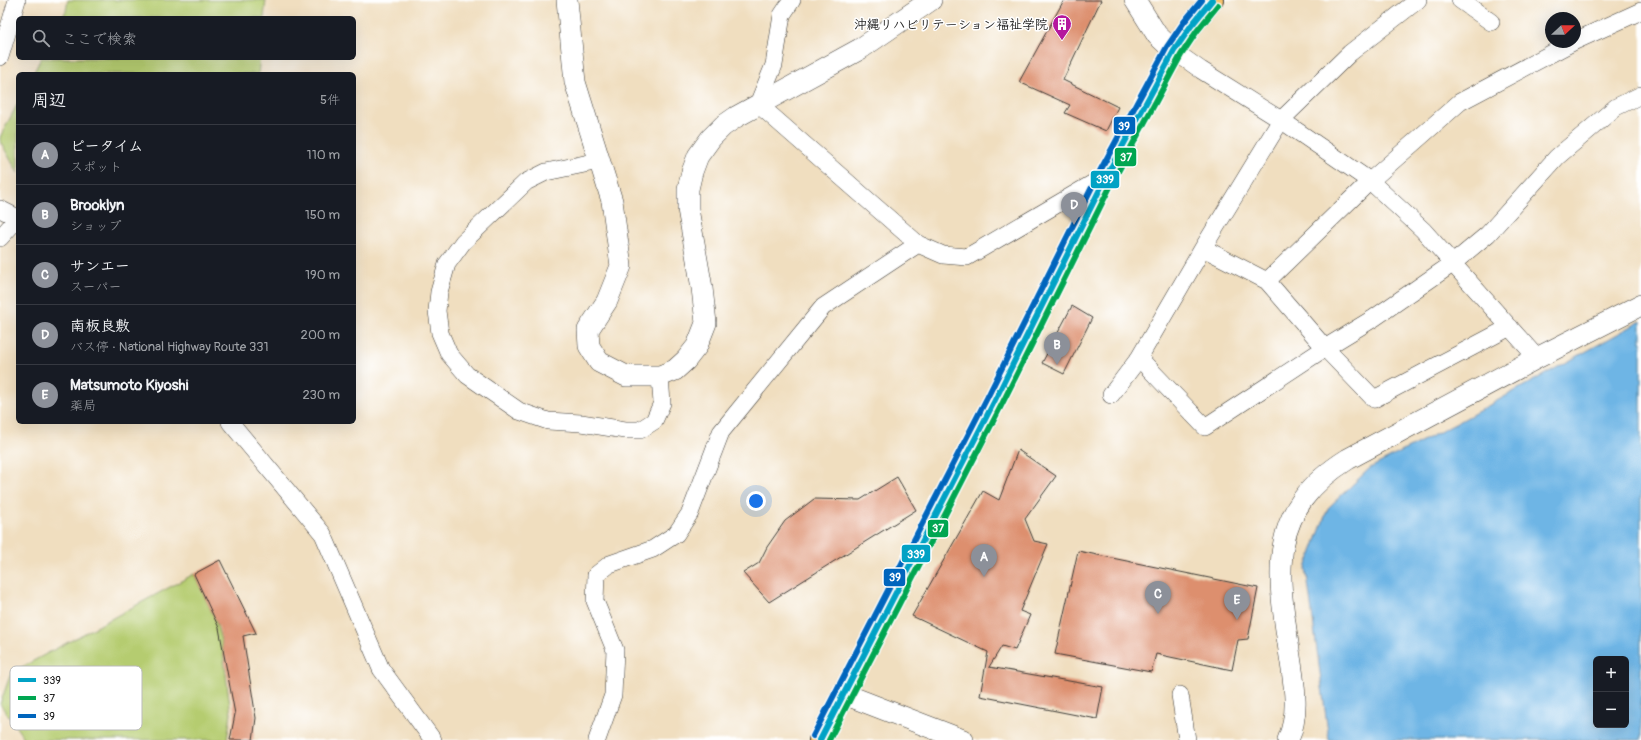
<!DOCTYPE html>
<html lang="ja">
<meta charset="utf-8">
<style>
body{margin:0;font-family:Pangolin,"Klee One",sans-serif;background:#242831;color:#f1f3f6}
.controls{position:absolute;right:12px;bottom:12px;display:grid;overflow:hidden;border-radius:6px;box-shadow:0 4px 16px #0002}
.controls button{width:36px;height:36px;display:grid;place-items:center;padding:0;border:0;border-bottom:1px solid #363941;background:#171b24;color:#f1f3f6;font:20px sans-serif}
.compass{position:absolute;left:1545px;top:12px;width:36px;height:36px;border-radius:50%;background:#171b24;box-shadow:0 4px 16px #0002;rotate:68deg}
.you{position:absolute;left:756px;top:501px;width:14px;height:14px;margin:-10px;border:3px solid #fff;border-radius:50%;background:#1a73e8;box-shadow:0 0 0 6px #1a73e833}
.badge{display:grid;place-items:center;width:26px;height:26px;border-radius:50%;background:#8c9099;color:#fff;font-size:13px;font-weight:700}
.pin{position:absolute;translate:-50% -33px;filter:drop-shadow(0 1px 2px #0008)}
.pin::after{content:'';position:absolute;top:21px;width:14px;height:12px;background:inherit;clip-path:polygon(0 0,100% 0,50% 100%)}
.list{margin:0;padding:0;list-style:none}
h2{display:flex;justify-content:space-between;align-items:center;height:52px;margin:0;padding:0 16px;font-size:17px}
h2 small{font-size:13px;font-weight:400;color:#9ea1a6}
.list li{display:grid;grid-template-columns:26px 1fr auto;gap:12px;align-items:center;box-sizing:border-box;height:60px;padding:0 16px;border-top:1px solid #363941}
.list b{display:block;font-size:15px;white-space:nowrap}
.list p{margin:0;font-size:13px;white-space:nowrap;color:#9ea1a6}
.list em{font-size:13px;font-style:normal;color:#9ea1a6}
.icon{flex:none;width:22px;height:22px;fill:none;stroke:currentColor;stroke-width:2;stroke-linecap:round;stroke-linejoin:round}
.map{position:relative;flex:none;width:1641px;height:740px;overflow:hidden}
.search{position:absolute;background:#171b24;box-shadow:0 4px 16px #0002;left:16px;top:16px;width:340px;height:44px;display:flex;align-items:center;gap:10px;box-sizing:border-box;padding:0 14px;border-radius:6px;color:#9ea1a6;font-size:15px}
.panel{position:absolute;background:#171b24;box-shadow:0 4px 16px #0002;left:16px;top:72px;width:340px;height:352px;border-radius:6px}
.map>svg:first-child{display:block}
.green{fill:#b5cc70;stroke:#687446}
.water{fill:#6eb5e5;stroke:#456880;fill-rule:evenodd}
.building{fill:#dd8f6e}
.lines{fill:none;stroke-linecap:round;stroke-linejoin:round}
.minor-casing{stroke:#3c3934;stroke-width:18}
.tertiary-casing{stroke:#3c3934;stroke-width:22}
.trunk-casing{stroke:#3c3934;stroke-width:24}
.minor{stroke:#fff;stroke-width:17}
.tertiary{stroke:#fff;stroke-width:21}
.trunk{stroke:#f5c16b;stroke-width:22}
.bus-1-casing{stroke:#fff;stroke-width:9}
.bus-2-casing{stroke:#fff;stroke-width:9}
.bus-3-casing{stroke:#fff;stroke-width:9}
.bus-1{stroke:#01a2c5;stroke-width:6}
.bus-2{stroke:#00a651;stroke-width:6}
.bus-3{stroke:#0065bd;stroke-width:6}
.labels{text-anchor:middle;stroke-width:3;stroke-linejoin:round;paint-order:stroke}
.poi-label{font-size:13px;font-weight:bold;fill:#1c1c1c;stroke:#fff;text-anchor:end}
.key{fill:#fff;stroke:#bbb;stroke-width:1}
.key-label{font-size:11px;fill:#1c1c1c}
.line-badge{stroke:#fff;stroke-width:1.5}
.badge-label{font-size:11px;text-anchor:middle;font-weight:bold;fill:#fff}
</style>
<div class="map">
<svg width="1641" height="740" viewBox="0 0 1641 740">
<rect width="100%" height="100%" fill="#fff"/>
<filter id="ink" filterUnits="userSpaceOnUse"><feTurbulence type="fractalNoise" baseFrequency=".025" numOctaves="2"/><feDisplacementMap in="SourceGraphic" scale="8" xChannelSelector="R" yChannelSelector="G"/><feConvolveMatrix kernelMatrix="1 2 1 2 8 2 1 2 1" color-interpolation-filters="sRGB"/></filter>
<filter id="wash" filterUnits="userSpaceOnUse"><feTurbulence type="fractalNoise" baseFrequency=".012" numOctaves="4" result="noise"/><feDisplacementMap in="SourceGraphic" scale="16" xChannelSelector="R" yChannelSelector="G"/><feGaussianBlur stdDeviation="0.9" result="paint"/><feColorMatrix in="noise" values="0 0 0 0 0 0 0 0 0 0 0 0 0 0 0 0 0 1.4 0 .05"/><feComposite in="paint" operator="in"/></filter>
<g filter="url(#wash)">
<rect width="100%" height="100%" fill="#f0debf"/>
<path class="green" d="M 68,0 L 266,0 L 264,18 L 62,18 L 66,11 Z
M 41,58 L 260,58 L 258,74 L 33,74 Z
M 18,103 L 18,173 L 0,141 L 0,137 Z
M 194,574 L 215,619 L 222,644 L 231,714 L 227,740 L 25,740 L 0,704 L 11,673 Z"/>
<path class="water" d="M 1641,321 L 1641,740 L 1329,740 L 1306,568 L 1328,508 L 1370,468 L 1457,423 ZM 1596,659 L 1626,659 L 1626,725 L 1596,725 Z"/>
<g id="blocks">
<path class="building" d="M 1064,0 L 1101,0 L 1063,80 L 1118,107 L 1106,131 L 1065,113 L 1070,105 L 1019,82 Z
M 1072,306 L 1092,318 L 1064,374 L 1042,363 Z
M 1018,450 L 1056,476 L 1025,519 L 1034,541 L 1048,544 L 1020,611 L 1030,615 L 1015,650 L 1002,646 L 989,667 L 1103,687 L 1097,719 L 980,696 L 988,652 L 912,616 L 983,491 L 999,500 Z
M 897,477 L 916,510 L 769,602 L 743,573 L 759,563 L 767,547 L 785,521 L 814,499 L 860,500 Z
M 1078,551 L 1258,588 L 1248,639 L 1238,640 L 1232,670 L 1156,654 L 1151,672 L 1055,654 Z
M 220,560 L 256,633 L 243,636 L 256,718 L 253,740 L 230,740 L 235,714 L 219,628 L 194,574 Z"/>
</g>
</g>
<g filter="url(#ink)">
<use href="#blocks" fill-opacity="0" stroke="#3c3934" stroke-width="1"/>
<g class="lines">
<defs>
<path id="minor" d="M 792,0 L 782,15 L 774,65 L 758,104 L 918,244 L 943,255 L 967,257 L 1107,175
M 1418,0 L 1350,53 L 1281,120 L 1203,248 L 1139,358 L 1205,427 L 1325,348 L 1374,318 L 1452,264 L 1488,234 L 1557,157 L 1616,107 L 1641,95
M 1460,0 L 1491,22
M 1575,41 L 1641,11
M 1174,51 L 1201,70 L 1281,120 L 1370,181 L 1423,230 L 1537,358
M 0,57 L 17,0
M 599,161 L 546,172 L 526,182 L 463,242 L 447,264 L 439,292 L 437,311 L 440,333 L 449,354 L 467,375 L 519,411 L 548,421 L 581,423 L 625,430 L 640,430 L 654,421 L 662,403 L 660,376
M 0,209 L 18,218
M 0,238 L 18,218
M 1203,248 L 1267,281 L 1370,181 L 1460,102 L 1573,42
M 1267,281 L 1325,348 L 1374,399 L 1510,327
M 1111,395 L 1139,358
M 230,422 L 323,534 L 381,669 L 433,740
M 1180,695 L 1187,740
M 597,740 L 613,695 L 615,650 L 595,601 L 596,575 L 610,564 L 653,549 L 676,534 L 690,513 L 721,432 L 823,307 L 918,244"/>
<path id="tertiary" d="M 567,0 L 575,82 L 612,201 L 621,266 L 607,301 L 588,330 L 589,346 L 599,362 L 626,376 L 660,376 L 675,370 L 686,360 L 697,346 L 706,323 L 702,288 L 688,209 L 688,189 L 692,172 L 698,156 L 711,138 L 723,126 L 736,117 L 860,49 L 931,0
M 1135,0 L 1157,35 L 1174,51
M 844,694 L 963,740
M 1288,740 C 1299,715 1295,689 1291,663 C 1278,577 1263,512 1348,459 L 1537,358 L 1641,305"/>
<path id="trunk" d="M 820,740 L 994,402 L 1107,175 L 1174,51 L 1191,26 L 1212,0"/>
</defs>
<use href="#minor" class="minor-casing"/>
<use href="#tertiary" class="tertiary-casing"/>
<use href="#trunk" class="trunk-casing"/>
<use href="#minor" class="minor"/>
<use href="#tertiary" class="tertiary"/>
<use href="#trunk" class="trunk"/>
<defs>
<path id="bus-1" d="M 820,740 L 994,402 L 1107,175 L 1174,51 L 1191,26 L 1212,0"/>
<path id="bus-2" d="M 829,740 L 1001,406 L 1114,179 L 1181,55 L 1197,31 L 1218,5"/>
<path id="bus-3" d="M 813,736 L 987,398 L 1100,171 L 1167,47 L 1184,22 L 1202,0"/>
</defs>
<use href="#bus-1" class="bus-1-casing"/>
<use href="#bus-2" class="bus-2-casing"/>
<use href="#bus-3" class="bus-3-casing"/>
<use href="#bus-1" class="bus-1"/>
<use href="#bus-2" class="bus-2"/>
<use href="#bus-3" class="bus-3"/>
</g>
</g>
<defs>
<symbol id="building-pin" viewBox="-11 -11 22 30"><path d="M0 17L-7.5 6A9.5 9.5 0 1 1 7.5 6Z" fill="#b5179e" stroke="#fff"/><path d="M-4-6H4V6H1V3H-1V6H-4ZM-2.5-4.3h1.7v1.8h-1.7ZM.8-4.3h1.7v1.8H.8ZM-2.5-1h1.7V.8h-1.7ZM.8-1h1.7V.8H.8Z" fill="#fff"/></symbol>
</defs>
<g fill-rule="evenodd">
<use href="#building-pin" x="1051" y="13" width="22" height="30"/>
</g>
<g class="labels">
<g class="poi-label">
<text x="1048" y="29">沖縄リハビリテーション福祉学院</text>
</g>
</g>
<rect x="10" y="666" width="132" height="64" rx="6" class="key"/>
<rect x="18" y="678" width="18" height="4" fill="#01a2c5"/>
<rect x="18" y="696" width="18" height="4" fill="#00a651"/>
<rect x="18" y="714" width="18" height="4" fill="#0065bd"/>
<g class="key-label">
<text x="43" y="684">339</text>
<text x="43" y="702">37</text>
<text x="43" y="720">39</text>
</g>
<g class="line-badge">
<rect x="1113" y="116" width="23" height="19" rx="4" fill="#0065bd"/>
<rect x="1114" y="147" width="23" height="20" rx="4" fill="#00a651"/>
<rect x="1090" y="170" width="30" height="19" rx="4" fill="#01a2c5"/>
<rect x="927" y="519" width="22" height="19" rx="4" fill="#00a651"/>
<rect x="901" y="544" width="30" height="19" rx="4" fill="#01a2c5"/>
<rect x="883" y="568" width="23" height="19" rx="4" fill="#0065bd"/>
</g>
<g class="badge-label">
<text x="1124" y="130">39</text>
<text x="1126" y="161">37</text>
<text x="1105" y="183">339</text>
<text x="938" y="532">37</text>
<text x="916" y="558">339</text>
<text x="895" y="581">39</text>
</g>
</svg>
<div class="controls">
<button>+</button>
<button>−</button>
</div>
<svg class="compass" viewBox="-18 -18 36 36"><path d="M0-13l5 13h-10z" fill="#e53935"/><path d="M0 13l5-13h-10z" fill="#9ea1a6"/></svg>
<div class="you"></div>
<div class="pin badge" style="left:984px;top:577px">A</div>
<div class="pin badge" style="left:1057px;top:365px">B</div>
<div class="pin badge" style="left:1158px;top:614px">C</div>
<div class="pin badge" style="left:1074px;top:225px">D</div>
<div class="pin badge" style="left:1237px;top:620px">E</div>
<div class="search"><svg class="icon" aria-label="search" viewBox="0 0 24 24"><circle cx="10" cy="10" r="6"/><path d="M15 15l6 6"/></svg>ここで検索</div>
<section class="panel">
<h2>周辺<small>5件</small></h2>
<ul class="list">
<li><span class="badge">A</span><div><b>ピータイム</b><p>スポット</p></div><em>110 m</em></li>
<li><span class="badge">B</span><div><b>Brooklyn</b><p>ショップ</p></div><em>150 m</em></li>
<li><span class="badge">C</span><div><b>サンエー</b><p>スーパー</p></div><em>190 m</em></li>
<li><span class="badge">D</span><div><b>南板良敷</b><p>バス停 · National Highway Route 331</p></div><em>200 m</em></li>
<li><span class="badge">E</span><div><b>Matsumoto Kiyoshi</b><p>薬局</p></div><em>230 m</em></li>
</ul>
</section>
</div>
